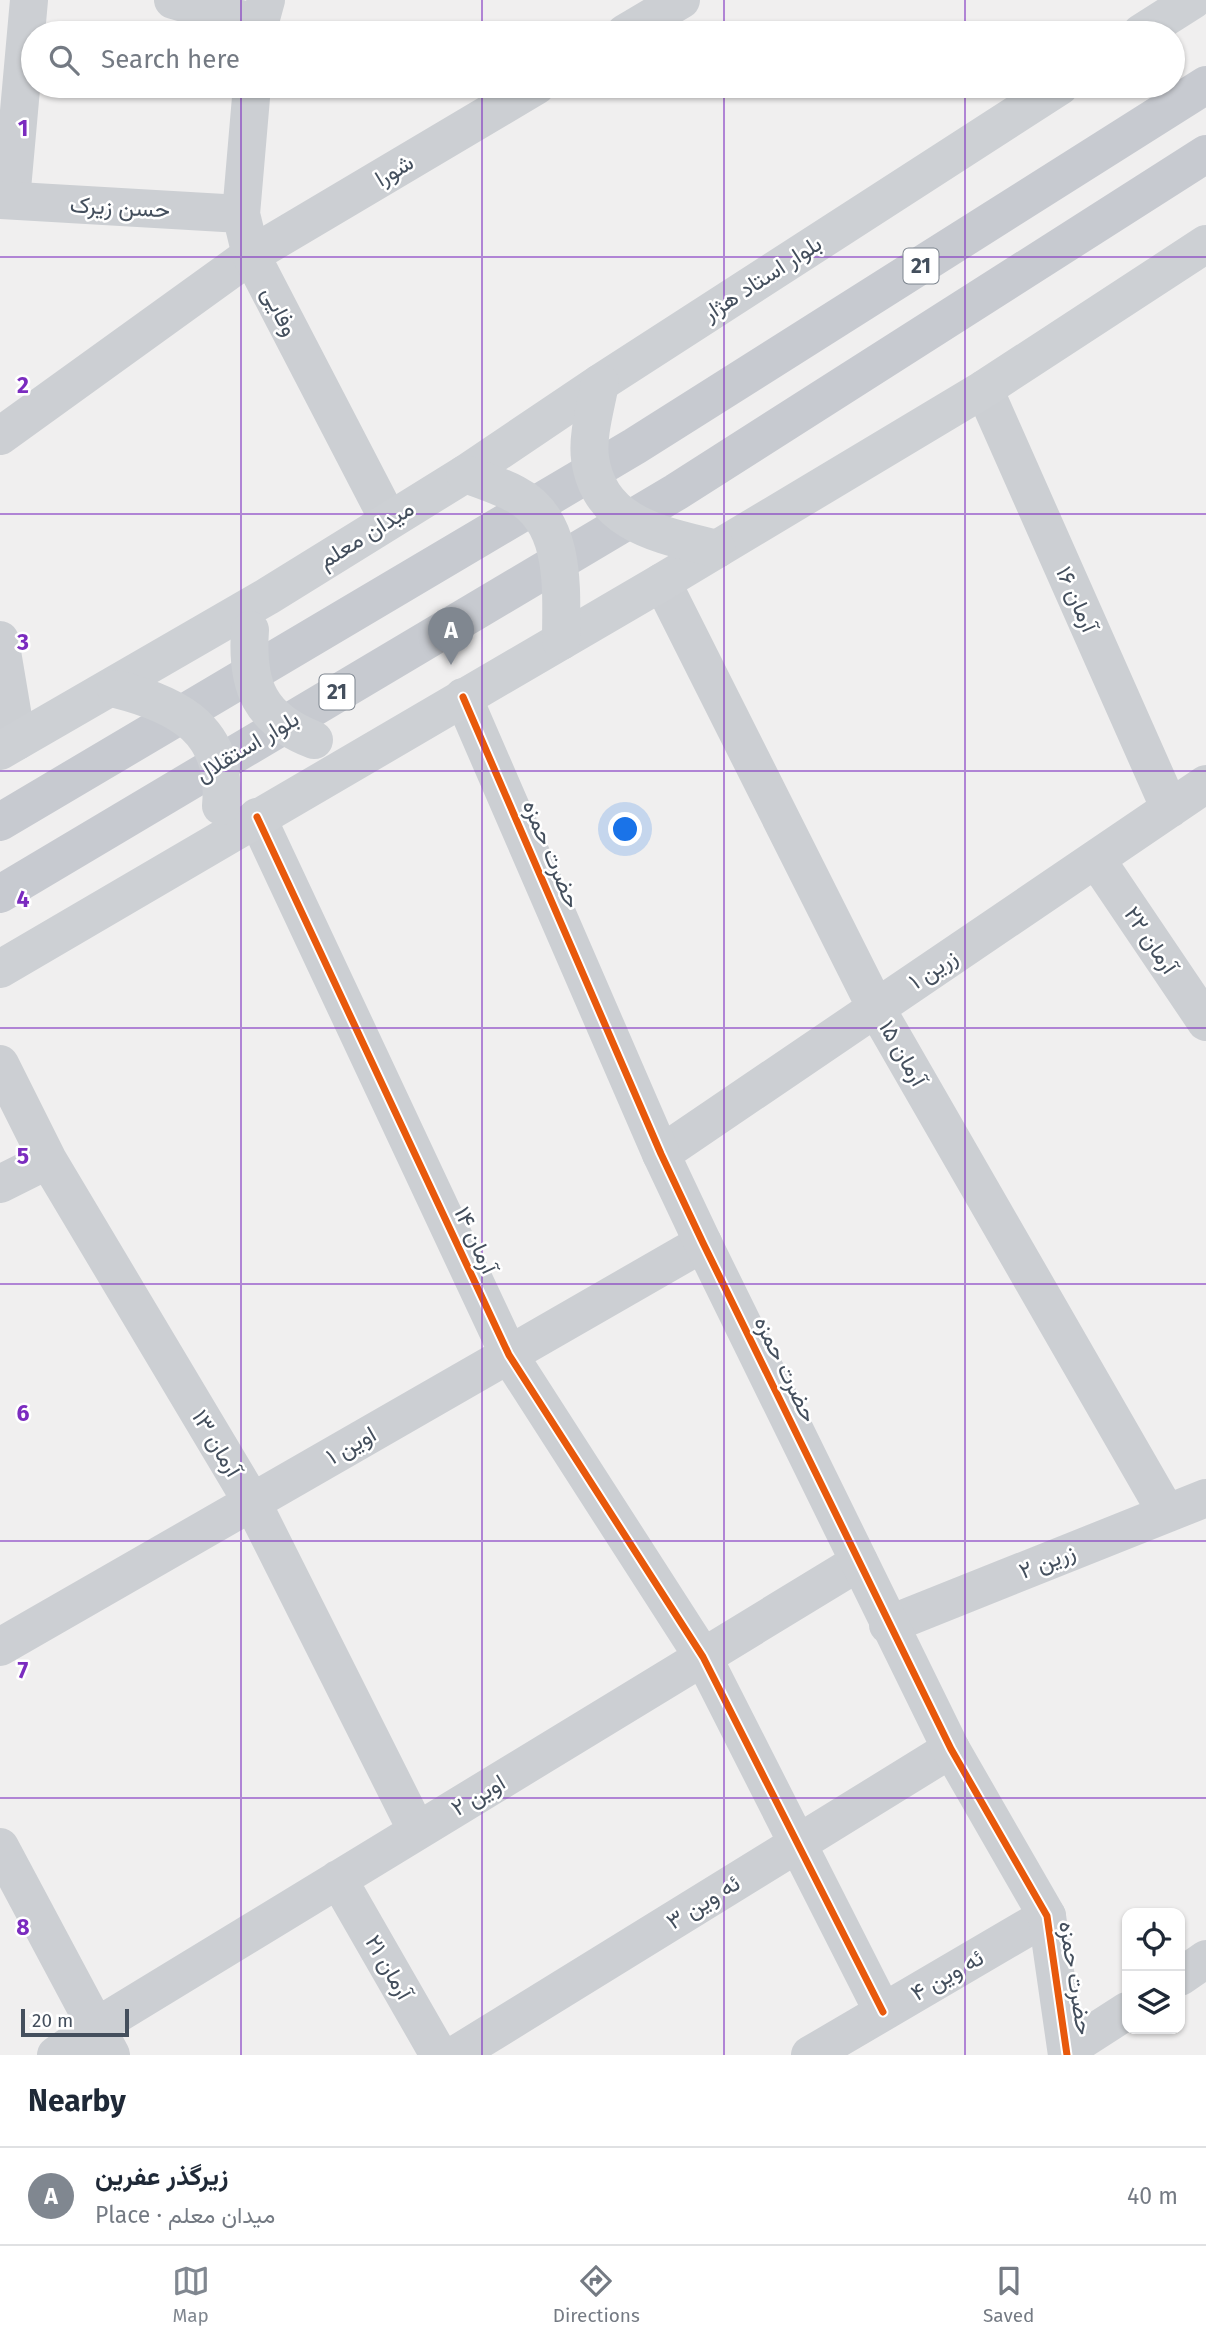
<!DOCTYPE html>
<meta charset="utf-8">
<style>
body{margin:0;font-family:"Fira Sans",Vazirmatn,sans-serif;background:#f2f2f3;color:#1f2937}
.controls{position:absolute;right:21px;bottom:21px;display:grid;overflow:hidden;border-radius:14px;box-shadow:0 2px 5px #0004}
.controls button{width:63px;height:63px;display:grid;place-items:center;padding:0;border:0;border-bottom:2px solid #e0e1e3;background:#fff;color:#1f2937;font:35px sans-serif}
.scale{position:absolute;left:21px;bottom:18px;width:108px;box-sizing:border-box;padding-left:7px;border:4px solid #444f5d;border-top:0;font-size:19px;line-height:24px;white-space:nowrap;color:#444f5d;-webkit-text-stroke:5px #fff;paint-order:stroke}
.you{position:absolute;left:626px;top:830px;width:24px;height:24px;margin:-18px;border:5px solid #fff;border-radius:50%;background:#1a73e8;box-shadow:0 0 0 10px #1a73e833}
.badge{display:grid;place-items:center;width:46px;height:46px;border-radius:50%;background:#808790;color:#fff;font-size:23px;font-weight:700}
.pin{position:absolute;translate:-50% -58px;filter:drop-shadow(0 2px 4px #0008)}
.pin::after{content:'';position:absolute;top:37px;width:24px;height:21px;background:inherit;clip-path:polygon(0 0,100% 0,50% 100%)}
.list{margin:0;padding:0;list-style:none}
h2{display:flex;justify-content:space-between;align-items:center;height:91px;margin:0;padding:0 28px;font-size:30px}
h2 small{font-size:23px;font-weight:400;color:#747a83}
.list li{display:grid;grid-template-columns:46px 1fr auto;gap:21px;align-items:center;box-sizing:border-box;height:98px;padding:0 28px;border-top:2px solid #e0e1e3}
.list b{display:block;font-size:26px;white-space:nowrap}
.list p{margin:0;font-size:23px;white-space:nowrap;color:#747a83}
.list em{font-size:23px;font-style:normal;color:#747a83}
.icon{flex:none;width:38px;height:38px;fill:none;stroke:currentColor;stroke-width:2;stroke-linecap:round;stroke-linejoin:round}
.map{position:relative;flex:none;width:1206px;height:2055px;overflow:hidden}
.search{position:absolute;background:#fff;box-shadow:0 2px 5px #0004;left:21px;right:21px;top:21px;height:77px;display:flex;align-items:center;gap:18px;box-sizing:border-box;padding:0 24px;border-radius:38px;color:#747a83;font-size:26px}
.sheet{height:189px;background:#fff}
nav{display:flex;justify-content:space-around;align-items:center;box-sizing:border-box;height:98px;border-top:2px solid #e0e1e3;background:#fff;font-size:19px;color:#747a83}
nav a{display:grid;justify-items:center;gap:4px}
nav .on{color:#808790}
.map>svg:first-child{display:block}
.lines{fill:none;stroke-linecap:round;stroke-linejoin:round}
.minor{stroke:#cccfd3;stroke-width:38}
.tertiary{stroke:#cccfd3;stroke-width:38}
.secondary{stroke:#cdd0d4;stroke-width:38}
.primary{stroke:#c7cad0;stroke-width:38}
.secondary-bridge{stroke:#cdd0d4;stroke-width:38}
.cycleway-casing{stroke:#fff;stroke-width:11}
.cycleway{stroke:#e8590c;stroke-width:7}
.grid{fill:none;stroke:#7b2cbf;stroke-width:2;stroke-opacity:0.55}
.labels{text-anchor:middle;stroke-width:5;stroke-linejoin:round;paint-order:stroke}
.shield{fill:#fff;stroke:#7c848e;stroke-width:2}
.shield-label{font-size:21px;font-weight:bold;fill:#444f5d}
.street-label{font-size:23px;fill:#444f5d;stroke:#fff}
.grid-label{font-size:23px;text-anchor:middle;font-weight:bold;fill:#7b2cbf;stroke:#fff;stroke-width:5;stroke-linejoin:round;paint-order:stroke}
</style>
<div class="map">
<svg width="1206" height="2055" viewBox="0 0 1206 2055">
<rect width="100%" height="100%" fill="#f0efef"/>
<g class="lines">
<path class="minor" d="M 173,0 L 258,24
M 11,200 L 29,0
M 984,389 L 1170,809
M 0,436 L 251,255
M 662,582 L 876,1008 L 1166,1512
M 0,640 L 17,741
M 257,817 L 509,1355 L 703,1657 L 883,2012
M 1096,859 L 1206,1022
M 0,1064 L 48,1160 L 252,1502 L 417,1831
M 661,1154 L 1206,784
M 0,1184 L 48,1160
M 888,1625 L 1206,1498
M 0,1647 L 703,1243
M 0,1847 L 111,2055
M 338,1879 L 439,2055
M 56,2055 L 96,2027 L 859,1562
M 455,2055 L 951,1749
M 810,2055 L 1047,1916"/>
<path class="tertiary" d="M 257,33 L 266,0
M 625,33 L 681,0
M 252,86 L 241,214 L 251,255 L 388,519
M 0,200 L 241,214
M 251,255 L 536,86
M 463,697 L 661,1154 L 703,1243 L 951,1749 L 1047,1916 L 1067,2055
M 1180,1977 L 1206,1959
M 1068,2049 L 1127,2011"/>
<path class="secondary" d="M 1141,33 L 1193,0
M 0,751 L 268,596 L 465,474 L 600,383 L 1060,86
M 0,969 L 662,582 L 984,389 L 1206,244"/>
<path class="primary" d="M 0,822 L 635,446 L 1206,85
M 0,894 L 676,492 L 1206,154"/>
<path class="secondary-bridge" d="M 600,383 C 596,406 587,435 590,458 C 599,526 663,535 717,549
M 465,474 C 482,480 500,486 515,494 C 568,521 561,592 561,641
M 250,630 C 246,687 260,719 314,740
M 116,689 C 180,705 228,731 221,806"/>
<defs>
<path id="cycleway" d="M 463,697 L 661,1154 L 703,1243 L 951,1749 L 1047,1916 L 1067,2055
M 257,817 L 509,1355 L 703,1657 L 883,2012"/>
</defs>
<use href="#cycleway" class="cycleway-casing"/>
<use href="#cycleway" class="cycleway"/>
</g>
<path class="grid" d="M 241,0 L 241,33M 482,0 L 482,33M 724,0 L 724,33M 965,0 L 965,33M 241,86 L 241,2055M 482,86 L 482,2055M 724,86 L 724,2055M 965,86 L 965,2055M 0,257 L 1206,257M 0,514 L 1206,514M 0,771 L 1206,771M 0,1028 L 1206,1028M 0,1284 L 1206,1284M 0,1541 L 1206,1541M 0,1798 L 1206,1798"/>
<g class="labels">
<g class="shield">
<rect x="903.5" y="248.5" width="35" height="35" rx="5"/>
<rect x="319.5" y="674.5" width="35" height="35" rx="5"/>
</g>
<g class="shield-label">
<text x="921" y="273">21</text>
<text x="337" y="699">21</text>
</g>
<g class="street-label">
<text transform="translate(394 170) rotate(-31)" y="8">شورا</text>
<text transform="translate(120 207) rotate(3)" y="8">حسن زیرک</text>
<text transform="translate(762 278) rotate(-33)" y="8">بلوار استاد هژار</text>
<text transform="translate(280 311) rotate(63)" y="8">وفایی</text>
<text transform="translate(366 534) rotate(-32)" y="8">میدان معلم</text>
<text transform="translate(1077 599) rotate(66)" y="8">آرمان ۱۶</text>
<text transform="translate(247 746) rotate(-31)" y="8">بلوار استقلال</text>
<text transform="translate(552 854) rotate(67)" y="8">حضرت حمزه</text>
<text transform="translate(1151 940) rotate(56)" y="8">آرمان ۲۲</text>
<text transform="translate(933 969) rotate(-34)" y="8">زرین ۱</text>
<text transform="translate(903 1053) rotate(60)" y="8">آرمان ۱۵</text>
<text transform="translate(476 1240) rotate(65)" y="8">آرمان ۱۴</text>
<text transform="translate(786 1369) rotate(64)" y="8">حضرت حمزه</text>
<text transform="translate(217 1443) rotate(59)" y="8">آرمان ۱۳</text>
<text transform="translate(351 1445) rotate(-30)" y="8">اوین ۱</text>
<text transform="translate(1047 1561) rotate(-22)" y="8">زرین ۲</text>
<text transform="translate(478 1795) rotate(-31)" y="8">اوین ۲</text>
<text transform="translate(703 1902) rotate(-32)" y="8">ئه وین ۳</text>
<text transform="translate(389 1967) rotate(60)" y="8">آرمان ۲۱</text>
<text transform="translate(947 1975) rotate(-30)" y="8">ئه وین ۴</text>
<text transform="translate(1076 1978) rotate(81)" y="8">حضرت حمزه</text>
</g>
</g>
<g class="grid-label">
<text x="23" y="136">1</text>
<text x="23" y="393">2</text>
<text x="23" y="650">3</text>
<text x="23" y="907">4</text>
<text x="23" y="1164">5</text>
<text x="23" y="1421">6</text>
<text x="23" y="1678">7</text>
<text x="23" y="1935">8</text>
</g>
</svg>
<div class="controls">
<button><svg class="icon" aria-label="locate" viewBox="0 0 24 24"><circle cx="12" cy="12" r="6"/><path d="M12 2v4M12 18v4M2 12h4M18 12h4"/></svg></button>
<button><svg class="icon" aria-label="layers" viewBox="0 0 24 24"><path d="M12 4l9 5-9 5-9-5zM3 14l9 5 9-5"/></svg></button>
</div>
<div class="scale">20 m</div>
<div class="you"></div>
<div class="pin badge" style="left:451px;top:665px">A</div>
<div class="search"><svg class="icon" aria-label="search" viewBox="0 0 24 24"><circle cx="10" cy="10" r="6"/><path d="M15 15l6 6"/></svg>Search here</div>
</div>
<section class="sheet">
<h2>Nearby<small></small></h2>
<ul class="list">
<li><span class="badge">A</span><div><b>زیرگذر عفرین</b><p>Place · میدان معلم</p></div><em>40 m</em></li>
</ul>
</section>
<nav>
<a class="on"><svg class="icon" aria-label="map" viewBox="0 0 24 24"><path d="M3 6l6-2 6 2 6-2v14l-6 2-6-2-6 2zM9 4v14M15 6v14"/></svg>Map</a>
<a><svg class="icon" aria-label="directions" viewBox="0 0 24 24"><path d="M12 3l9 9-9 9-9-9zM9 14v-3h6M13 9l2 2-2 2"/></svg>Directions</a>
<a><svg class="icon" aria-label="saved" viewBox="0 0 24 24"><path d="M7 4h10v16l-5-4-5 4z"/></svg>Saved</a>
</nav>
